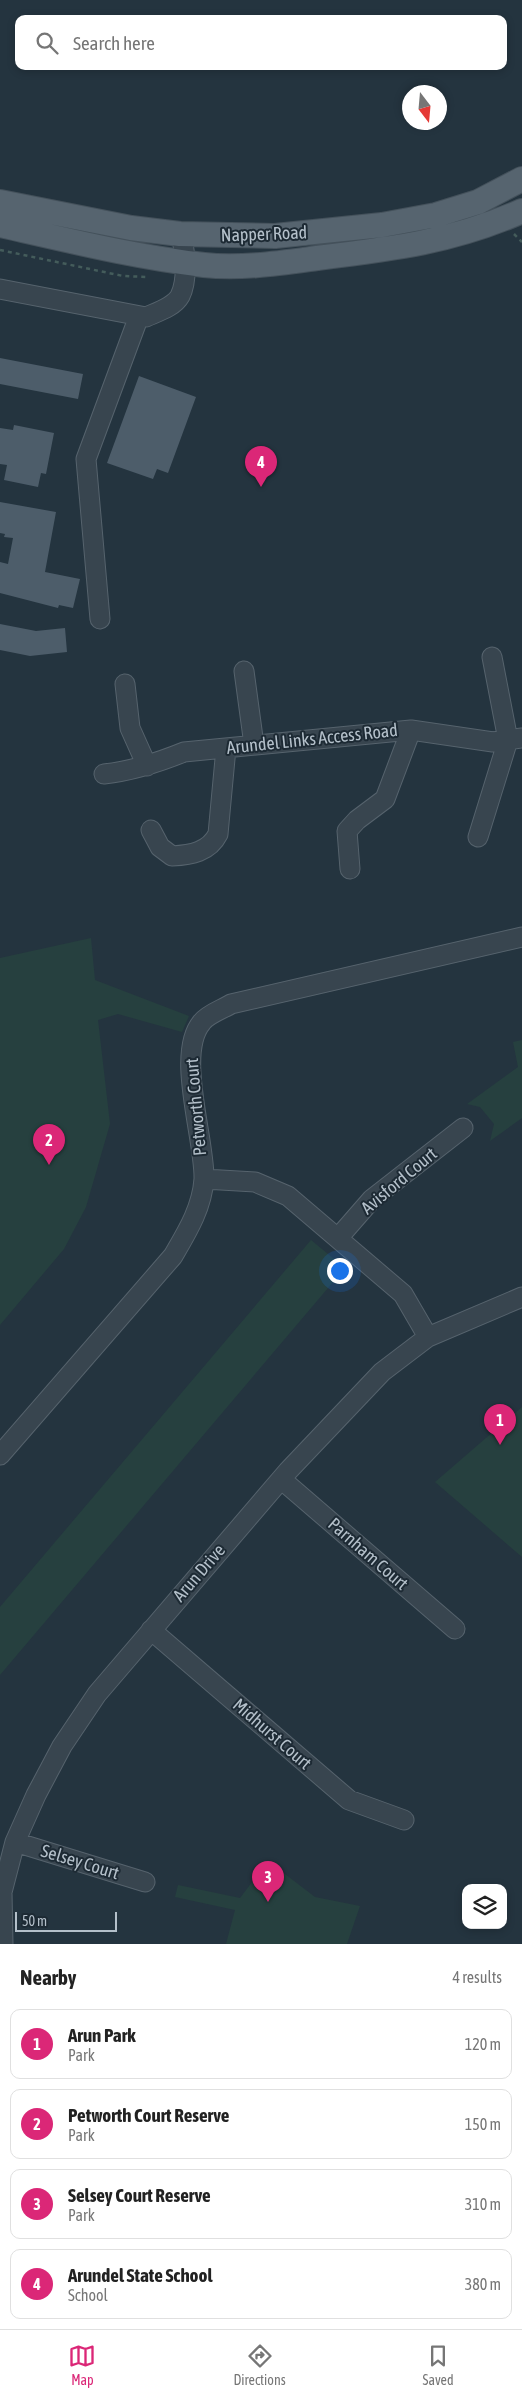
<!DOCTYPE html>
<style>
body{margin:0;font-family:"Asap Condensed",sans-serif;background:#f6f6f6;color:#222}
.controls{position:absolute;right:15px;bottom:15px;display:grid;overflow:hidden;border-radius:10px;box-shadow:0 2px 8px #0003}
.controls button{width:45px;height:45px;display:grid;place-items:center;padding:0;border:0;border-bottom:1px solid #e0e0e0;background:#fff;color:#222;font:25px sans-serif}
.compass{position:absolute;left:402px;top:85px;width:45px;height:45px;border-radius:50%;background:#fff;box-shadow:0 2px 8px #0003;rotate:164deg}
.scale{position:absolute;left:15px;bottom:12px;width:102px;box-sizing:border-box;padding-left:5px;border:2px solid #b4c0ca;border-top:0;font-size:14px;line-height:18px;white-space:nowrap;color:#b4c0ca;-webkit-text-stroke:4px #1d2a34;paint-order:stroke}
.you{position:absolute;left:339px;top:1270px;width:18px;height:18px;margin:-12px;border:4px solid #fff;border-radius:50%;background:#1a73e8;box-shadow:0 0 0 8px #1a73e833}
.badge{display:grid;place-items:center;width:32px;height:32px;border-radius:50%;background:#db2777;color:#fff;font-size:16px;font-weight:700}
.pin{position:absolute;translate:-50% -41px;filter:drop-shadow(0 1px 2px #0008)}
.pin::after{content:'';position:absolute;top:26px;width:18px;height:15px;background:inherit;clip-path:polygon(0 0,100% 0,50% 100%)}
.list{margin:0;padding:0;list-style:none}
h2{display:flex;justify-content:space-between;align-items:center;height:65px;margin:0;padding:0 20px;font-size:21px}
h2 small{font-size:16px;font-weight:400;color:#767676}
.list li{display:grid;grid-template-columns:32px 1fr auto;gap:15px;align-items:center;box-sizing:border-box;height:70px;margin:0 10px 10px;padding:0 10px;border:1px solid #e0e0e0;border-radius:10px}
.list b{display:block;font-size:19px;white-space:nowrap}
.list p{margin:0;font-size:16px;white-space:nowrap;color:#767676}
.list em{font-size:16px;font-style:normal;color:#767676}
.icon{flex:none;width:28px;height:28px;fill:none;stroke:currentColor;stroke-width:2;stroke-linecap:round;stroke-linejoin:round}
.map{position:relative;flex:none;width:522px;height:1944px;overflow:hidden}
.search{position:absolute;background:#fff;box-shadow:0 2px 8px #0003;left:15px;right:15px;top:15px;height:55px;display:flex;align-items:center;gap:12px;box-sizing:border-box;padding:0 18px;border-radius:10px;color:#767676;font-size:19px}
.sheet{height:385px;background:#fff}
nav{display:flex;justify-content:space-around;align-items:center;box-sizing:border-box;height:70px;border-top:1px solid #e0e0e0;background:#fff;font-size:14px;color:#767676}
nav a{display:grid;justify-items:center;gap:2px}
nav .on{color:#db2777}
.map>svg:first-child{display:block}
.green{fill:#26403f}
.building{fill:#4d5d6a}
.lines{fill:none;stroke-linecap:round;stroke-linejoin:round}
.minor-casing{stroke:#56636d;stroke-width:21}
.major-casing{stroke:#44515b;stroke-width:26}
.path{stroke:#445c5b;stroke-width:2.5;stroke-dasharray:4 4;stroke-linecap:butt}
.minor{stroke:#38454f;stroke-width:19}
.major{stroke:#56646f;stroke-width:24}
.labels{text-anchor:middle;stroke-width:4;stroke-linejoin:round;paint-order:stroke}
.street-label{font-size:18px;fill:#b4c0ca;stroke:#1d2a34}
</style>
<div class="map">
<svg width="522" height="1944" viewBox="0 0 522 1944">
<rect width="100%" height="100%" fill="#24343f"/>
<path class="green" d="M 91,938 L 95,980 L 189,1016 L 182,1032 L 118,1014 L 98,1020 L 110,1124 L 86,1207 L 64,1249 L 0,1325 L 0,958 Z
M 522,1040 L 522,1118 L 490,1141 L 494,1124 L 480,1107 L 467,1104 L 518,1067 L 513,1042 Z
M 311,1240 L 345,1268 L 0,1675 L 0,1607 Z
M 522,1407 L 522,1557 L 435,1482 Z
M 268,1861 L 315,1897 L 360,1906 L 347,1944 L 226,1944 L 235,1910 L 175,1897 L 178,1885 L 240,1898 Z"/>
<path class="building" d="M 0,358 L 83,374 L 78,399 L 0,384 Z
M 139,376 L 196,397 L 168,473 L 157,469 L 153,479 L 107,463 Z
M 14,425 L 54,433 L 46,474 L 41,473 L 38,487 L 4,480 L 7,465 L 0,464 L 0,428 L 13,430 Z
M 0,502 L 56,512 L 45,572 L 80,579 L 73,608 L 59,605 L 58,608 L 0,593 L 0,562 L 8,564 L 13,538 L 4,537 L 5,534 L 0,533 Z
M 0,624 L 36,631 L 65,628 L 67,652 L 30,656 L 0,650 Z"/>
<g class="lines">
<defs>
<path id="minor" d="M 0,289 L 146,317 C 157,312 174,307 180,296 C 188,280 186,250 180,234
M 100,619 L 86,459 L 139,316
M 244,671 L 254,745
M 125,684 L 130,728 L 147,766
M 104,774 C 132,771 157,763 184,752 L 411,730 L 493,742 L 522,738
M 151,830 L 160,847 L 172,856 C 191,855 209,852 218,834 L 226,748
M 478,837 L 508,740 L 492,657
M 350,869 L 347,831 L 357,820 L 385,799 L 411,730
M 204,1179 L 255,1182 L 288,1196 L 403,1294 L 428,1337
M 338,1238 L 372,1199 L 463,1128
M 0,1455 L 173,1256 C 187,1232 202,1208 204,1179 C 205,1139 175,1053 202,1022 C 208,1014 223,1009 231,1004 L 522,937
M 281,1479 L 455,1629
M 151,1630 L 349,1800 L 404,1820
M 15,1842 L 145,1882
M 3,1944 L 2,1892 L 15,1842 L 36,1795 L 62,1746 L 97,1694 L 288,1471 L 382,1372 L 428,1337 L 522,1297"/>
<path id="major" d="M 0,202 L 131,228 L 180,234 L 275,236 L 382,225 L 436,215 L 478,202 L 522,179
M 0,225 C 67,240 135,257 204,265 C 241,269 280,263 317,258 C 392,249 452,242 522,211"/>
</defs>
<use href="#minor" class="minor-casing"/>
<use href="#major" class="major-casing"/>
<path class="path" d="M 514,234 L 522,242
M 0,250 L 123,276 L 148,277"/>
<use href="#minor" class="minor"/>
<use href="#major" class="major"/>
</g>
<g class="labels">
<g class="street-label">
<text transform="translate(264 234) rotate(-2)" y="6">Napper Road</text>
<text transform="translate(312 739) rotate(-6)" y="6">Arundel Links Access Road</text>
<text transform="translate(196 1107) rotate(-95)" y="6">Petworth Court</text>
<text transform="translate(399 1181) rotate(-40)" y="6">Avisford Court</text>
<text transform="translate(368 1554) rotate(41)" y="6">Parnham Court</text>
<text transform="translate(199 1573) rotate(-49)" y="6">Arun Drive</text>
<text transform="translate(272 1734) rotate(41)" y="6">Midhurst Court</text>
<text transform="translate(80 1862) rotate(17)" y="6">Selsey Court</text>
</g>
</g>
</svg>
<div class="controls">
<button><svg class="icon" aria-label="layers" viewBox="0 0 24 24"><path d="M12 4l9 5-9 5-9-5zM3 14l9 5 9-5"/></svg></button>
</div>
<svg class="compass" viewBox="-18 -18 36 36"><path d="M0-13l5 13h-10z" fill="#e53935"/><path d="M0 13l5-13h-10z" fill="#767676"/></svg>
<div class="scale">50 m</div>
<div class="you"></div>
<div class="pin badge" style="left:500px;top:1445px">1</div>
<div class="pin badge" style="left:49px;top:1165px">2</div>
<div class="pin badge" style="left:268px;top:1902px">3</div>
<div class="pin badge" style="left:261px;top:487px">4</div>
<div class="search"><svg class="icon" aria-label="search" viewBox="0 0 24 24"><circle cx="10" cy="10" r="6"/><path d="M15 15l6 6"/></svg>Search here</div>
</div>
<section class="sheet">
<h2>Nearby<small>4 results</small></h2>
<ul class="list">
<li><span class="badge">1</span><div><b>Arun Park</b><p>Park</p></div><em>120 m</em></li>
<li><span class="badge">2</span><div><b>Petworth Court Reserve</b><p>Park</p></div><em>150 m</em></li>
<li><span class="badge">3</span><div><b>Selsey Court Reserve</b><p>Park</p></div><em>310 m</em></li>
<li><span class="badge">4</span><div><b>Arundel State School</b><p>School</p></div><em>380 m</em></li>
</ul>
</section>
<nav>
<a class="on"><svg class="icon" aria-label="map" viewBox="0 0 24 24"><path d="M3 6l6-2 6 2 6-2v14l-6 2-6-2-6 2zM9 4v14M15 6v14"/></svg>Map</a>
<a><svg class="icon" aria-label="directions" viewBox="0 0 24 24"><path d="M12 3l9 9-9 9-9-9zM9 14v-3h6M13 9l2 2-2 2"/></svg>Directions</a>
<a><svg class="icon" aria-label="saved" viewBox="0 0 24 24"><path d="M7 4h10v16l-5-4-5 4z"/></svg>Saved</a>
</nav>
